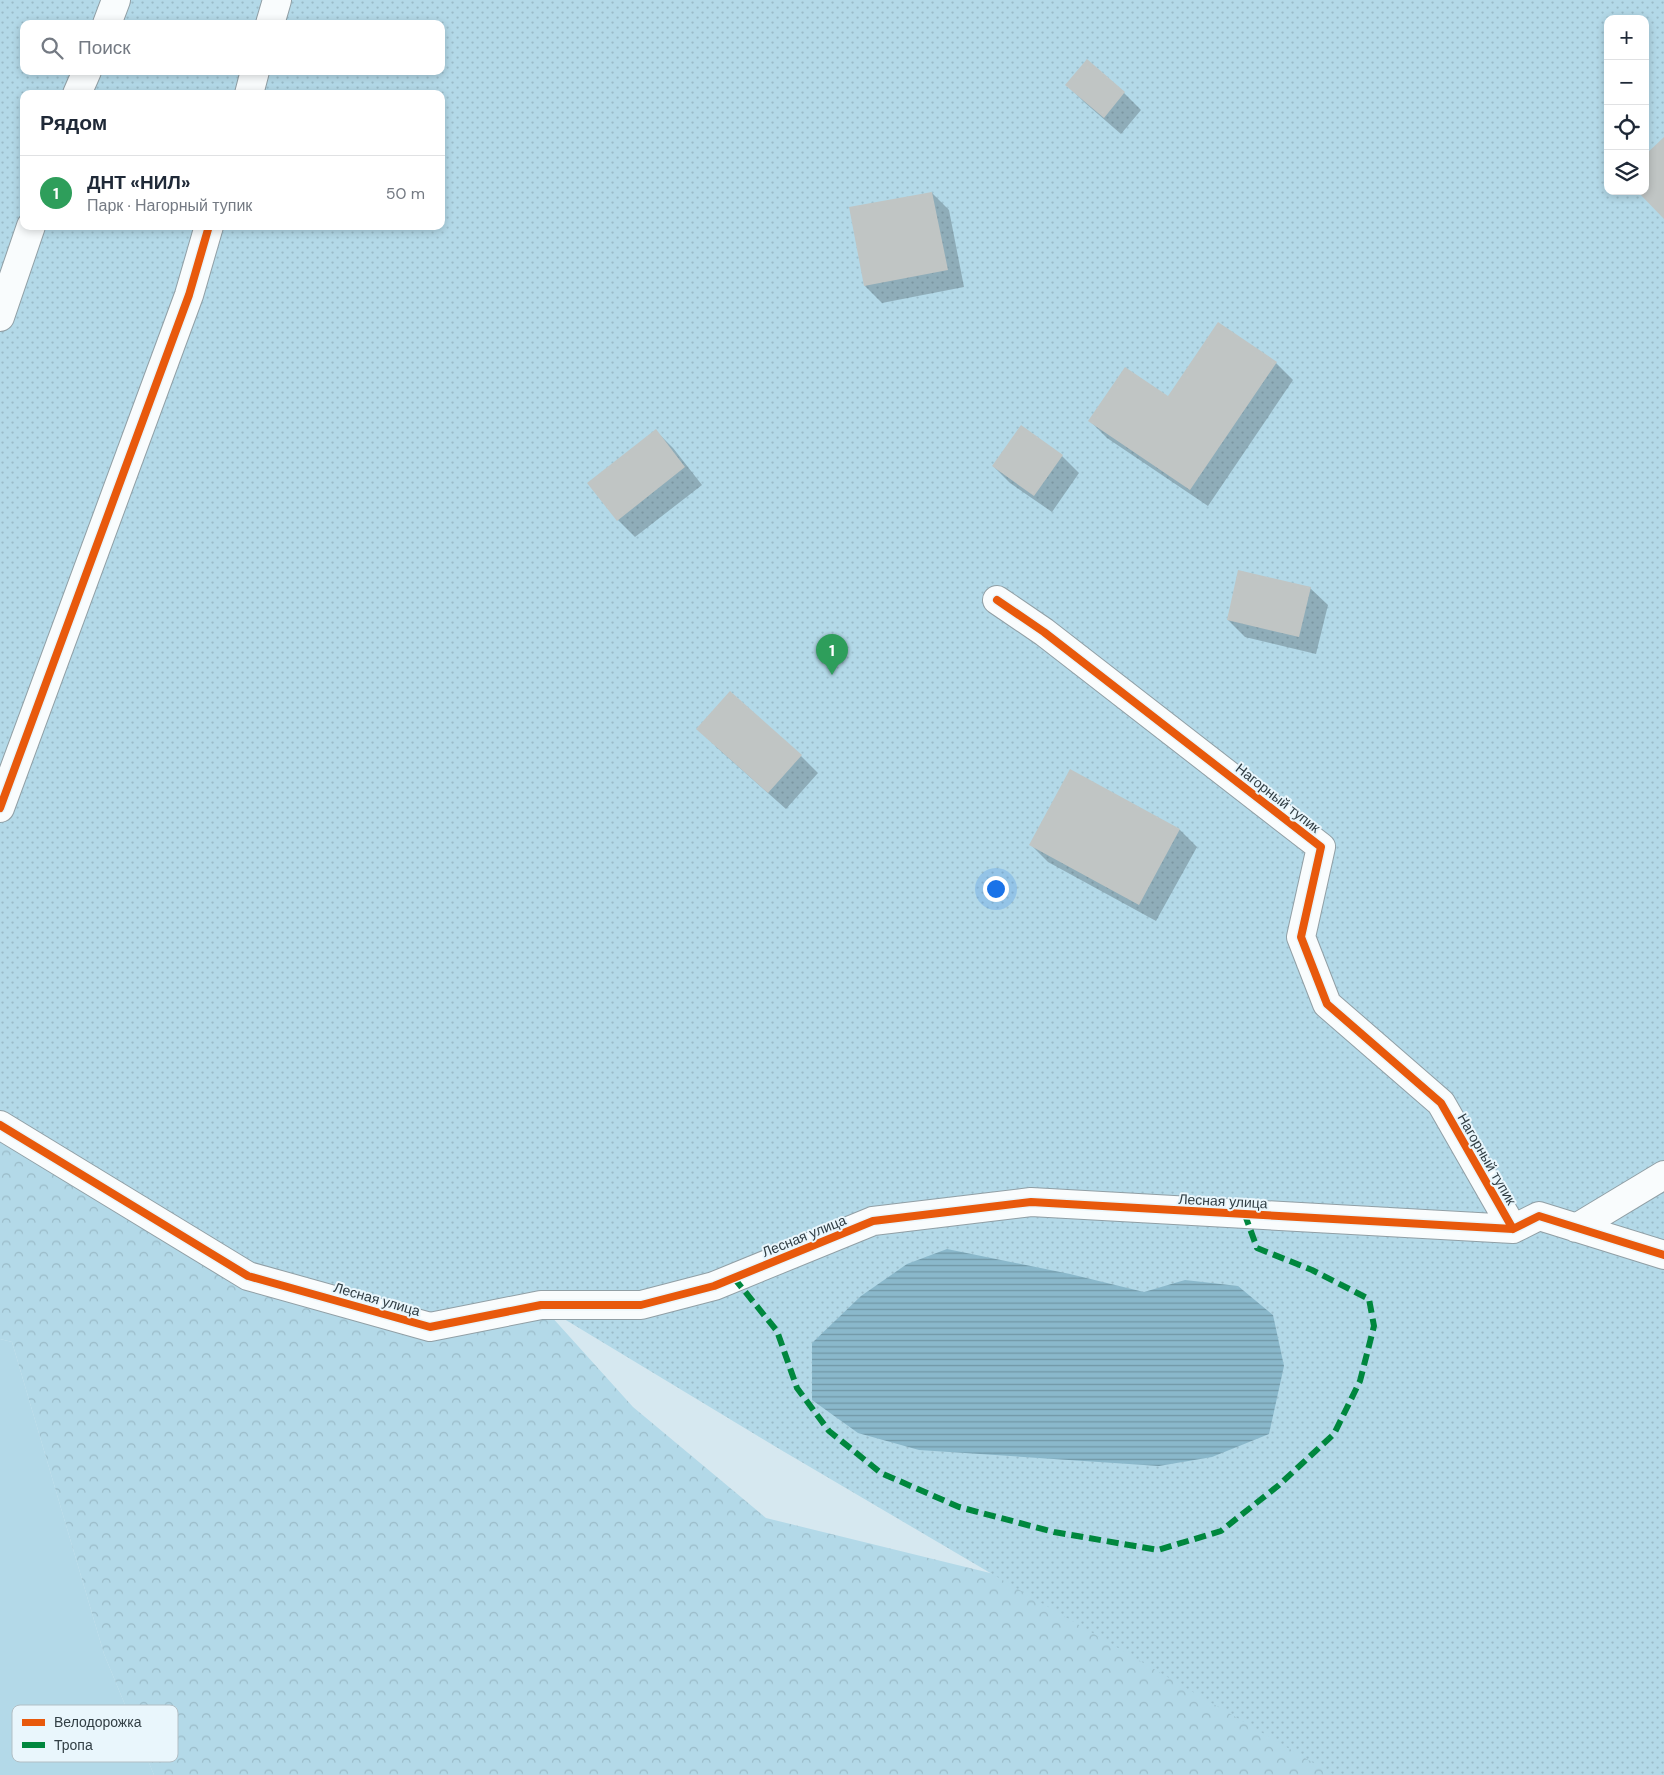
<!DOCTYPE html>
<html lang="ru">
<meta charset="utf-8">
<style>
body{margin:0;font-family:"DM Sans",sans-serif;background:#f6f6f7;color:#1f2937}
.controls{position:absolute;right:15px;top:15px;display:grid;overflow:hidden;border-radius:10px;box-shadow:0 2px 8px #0003}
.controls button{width:45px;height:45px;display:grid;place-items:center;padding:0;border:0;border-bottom:1px solid #e0e1e3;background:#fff;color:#1f2937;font:25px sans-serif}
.you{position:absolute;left:995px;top:888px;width:18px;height:18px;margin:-12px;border:4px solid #fff;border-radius:50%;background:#1a73e8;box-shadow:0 0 0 8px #1a73e833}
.badge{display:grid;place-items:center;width:32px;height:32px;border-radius:50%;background:#7c3aed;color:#fff;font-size:16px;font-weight:700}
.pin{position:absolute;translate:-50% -41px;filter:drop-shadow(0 1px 2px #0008)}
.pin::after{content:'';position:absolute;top:26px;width:18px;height:15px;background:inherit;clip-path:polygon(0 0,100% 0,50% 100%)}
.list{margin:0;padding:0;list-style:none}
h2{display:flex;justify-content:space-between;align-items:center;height:65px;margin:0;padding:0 20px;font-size:21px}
h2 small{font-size:16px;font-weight:400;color:#747a83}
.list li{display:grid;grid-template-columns:32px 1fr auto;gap:15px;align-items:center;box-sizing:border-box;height:75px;padding:0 20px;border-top:1px solid #e0e1e3}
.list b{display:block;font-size:19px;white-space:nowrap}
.list p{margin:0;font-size:16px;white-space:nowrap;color:#747a83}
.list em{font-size:16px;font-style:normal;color:#747a83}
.icon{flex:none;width:28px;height:28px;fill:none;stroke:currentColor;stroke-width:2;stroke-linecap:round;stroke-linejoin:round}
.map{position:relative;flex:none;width:1664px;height:1775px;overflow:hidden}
.search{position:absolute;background:#fff;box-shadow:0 2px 8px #0003;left:20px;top:20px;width:425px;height:55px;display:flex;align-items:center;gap:12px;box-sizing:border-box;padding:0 18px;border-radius:10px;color:#747a83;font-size:19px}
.panel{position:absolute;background:#fff;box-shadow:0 2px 8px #0003;left:20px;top:90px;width:425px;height:140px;border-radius:10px}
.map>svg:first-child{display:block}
.grass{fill:#b3d9e8}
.forest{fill:url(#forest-crowns);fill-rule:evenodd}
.park{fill:url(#park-dots);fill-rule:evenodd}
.water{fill:url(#water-rules)}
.shadow{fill:#0003}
.building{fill:#c0c5c4}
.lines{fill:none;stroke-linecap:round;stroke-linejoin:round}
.street-casing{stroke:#919fa5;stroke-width:30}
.street{stroke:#f9fcfd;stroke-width:28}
.quiet{stroke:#00873e;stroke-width:6;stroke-dasharray:12 6;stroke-linecap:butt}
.cycleway-casing{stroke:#e9f6fc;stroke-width:11}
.cycleway{stroke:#e8590c;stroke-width:8}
.labels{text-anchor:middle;stroke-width:4;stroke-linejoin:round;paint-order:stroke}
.street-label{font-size:14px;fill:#313e44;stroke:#e9f6fc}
.key{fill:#e9f6fc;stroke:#b2bfc5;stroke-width:1}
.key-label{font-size:14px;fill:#313e44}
</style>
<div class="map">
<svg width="1664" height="1775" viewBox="0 0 1664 1775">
<defs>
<pattern id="forest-crowns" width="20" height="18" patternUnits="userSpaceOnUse" patternTransform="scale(1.25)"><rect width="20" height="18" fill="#b3d9e8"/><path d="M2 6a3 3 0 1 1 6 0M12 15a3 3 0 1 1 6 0" fill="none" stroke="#9abbc8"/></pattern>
<pattern id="park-dots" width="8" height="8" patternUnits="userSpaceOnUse" patternTransform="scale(1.25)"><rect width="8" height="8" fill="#b3d9e8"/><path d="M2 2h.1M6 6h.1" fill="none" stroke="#9abbc8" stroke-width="1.8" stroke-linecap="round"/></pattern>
<pattern id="water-rules" width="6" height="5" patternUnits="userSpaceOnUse" patternTransform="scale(1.25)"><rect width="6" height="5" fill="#8ab8cb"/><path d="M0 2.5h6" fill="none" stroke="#7197a6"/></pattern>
</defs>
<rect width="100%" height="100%" fill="#d6e8f0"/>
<path class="grass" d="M 0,1339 L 12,1342 L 104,1654 L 154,1775 L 0,1775 Z"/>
<path class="forest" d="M 35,0 L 1037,0 L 541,1305 L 633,1407 L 766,1518 L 990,1573 L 1664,1775 L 154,1775 L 104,1654 L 12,1342 L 0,1339 L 0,61 ZM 24,24 L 441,24 L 441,71 L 24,71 ZM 24,94 L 441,94 L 441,226 L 24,226 Z"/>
<path class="park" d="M 0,0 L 1664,0 L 1664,1775 L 1334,1775 L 776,1447 L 541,1305 L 430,1327 L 248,1276 L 0,1125 ZM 1608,19 L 1645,19 L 1645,191 L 1608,191 ZM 24,24 L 441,24 L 441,71 L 24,71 ZM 24,94 L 441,94 L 441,226 L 24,226 Z"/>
<path class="water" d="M 947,1249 L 1070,1274 L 1144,1292 L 1185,1280 L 1238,1286 L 1273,1315 L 1284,1366 L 1269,1434 L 1212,1457 L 1159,1466 L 919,1450 L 858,1433 L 812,1400 L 812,1343 L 861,1296 L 907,1264 Z"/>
<path class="shadow" d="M 1067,85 L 1124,93 L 1141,110 L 1121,134 L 1084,102 Z
M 932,193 L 949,210 L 964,287 L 882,303 L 865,286 Z
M 1276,363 L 1293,380 L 1208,506 L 1107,438 L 1090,421 L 1168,398 Z
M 1021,427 L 1062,456 L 1079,473 L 1052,512 L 1010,483 L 993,466 Z
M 656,431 L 673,448 L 702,485 L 635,537 L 618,520 L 589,484 Z
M 1310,588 L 1328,605 L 1316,654 L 1245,637 L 1228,620 Z
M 715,746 L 801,756 L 818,773 L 786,809 Z
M 1071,771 L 1180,830 L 1197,847 L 1156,921 L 1048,862 L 1031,845 Z"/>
<path class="building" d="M 1087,59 L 1125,92 L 1104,118 L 1065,85 Z
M 1664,137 L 1664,219 L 1637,191 L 1645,191 L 1645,155 Z
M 932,192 L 948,270 L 864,286 L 849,207 Z
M 1218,322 L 1277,362 L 1190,490 L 1088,421 L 1125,367 L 1168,396 Z
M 1021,425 L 1063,455 L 1034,496 L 992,466 Z
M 656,429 L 685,467 L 617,521 L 587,483 Z
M 1238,570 L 1311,587 L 1299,637 L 1227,620 Z
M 730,691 L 802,755 L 768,793 L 696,729 Z
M 1070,769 L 1180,829 L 1139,905 L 1029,845 Z"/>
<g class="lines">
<defs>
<path id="street" d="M 107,24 L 116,0
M 270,24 L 277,0
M 77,94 L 87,71
M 249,94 L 255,71
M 0,317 L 31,226
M 997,600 L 1044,632 L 1321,847 L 1301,937 L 1327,1004 L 1441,1103 L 1513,1229
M 0,808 L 189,295 L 209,226
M 0,1125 L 248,1276 L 430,1327 L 541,1305 L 641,1305 L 714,1286 L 873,1221 L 1031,1202 L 1513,1229 L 1539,1216 L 1664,1255
M 1576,1228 L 1664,1175"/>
</defs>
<use href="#street" class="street-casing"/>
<use href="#street" class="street"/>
<path class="quiet" d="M 734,1278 L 777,1331 L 797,1388 L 829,1431 L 881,1473 L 959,1507 L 1054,1532 L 1158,1550 L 1221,1531 L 1279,1485 L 1334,1434 L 1360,1381 L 1374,1326 L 1369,1299 L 1312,1270 L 1257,1248 L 1245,1215"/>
<defs>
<path id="cycleway" d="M 997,600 L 1044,632 L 1321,847 L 1301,937 L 1327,1004 L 1441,1103 L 1513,1229
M 0,808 L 189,295 L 209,226
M 0,1125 L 248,1276 L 430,1327 L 541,1305 L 641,1305 L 714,1286 L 873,1221 L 1031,1202 L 1513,1229 L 1539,1216 L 1664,1255"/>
</defs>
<use href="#cycleway" class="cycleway-casing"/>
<use href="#cycleway" class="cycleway"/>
</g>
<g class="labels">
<g class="street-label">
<text transform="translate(1278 798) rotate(38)" y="5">Нагорный тупик</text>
<text transform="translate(1487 1159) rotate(60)" y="5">Нагорный тупик</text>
<text transform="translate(1223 1201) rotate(3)" y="5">Лесная улица</text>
<text transform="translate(804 1236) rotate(-22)" y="5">Лесная улица</text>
<text transform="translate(377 1299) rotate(16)" y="5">Лесная улица</text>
</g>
</g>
<rect x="12" y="1705" width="166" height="57" rx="8" class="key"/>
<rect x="22" y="1719" width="23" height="7" fill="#e8590c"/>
<rect x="22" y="1742" width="23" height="6" fill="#00873e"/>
<g class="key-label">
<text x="54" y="1727">Велодорожка</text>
<text x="54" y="1750">Тропа</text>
</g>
</svg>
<div class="controls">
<button>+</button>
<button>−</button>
<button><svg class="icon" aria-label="locate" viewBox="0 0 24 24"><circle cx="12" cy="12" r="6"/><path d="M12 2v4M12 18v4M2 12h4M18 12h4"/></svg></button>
<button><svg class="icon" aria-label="layers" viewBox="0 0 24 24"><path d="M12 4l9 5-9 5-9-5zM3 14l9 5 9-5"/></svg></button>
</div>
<div class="you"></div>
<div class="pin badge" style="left:832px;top:675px;background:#2e9e5b">1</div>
<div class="search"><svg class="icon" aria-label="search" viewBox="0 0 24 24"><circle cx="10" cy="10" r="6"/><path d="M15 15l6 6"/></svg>Поиск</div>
<section class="panel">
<h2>Рядом<small></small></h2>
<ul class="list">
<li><span class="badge" style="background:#2e9e5b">1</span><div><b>ДНТ «НИЛ»</b><p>Парк · Нагорный тупик</p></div><em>50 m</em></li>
</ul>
</section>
</div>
